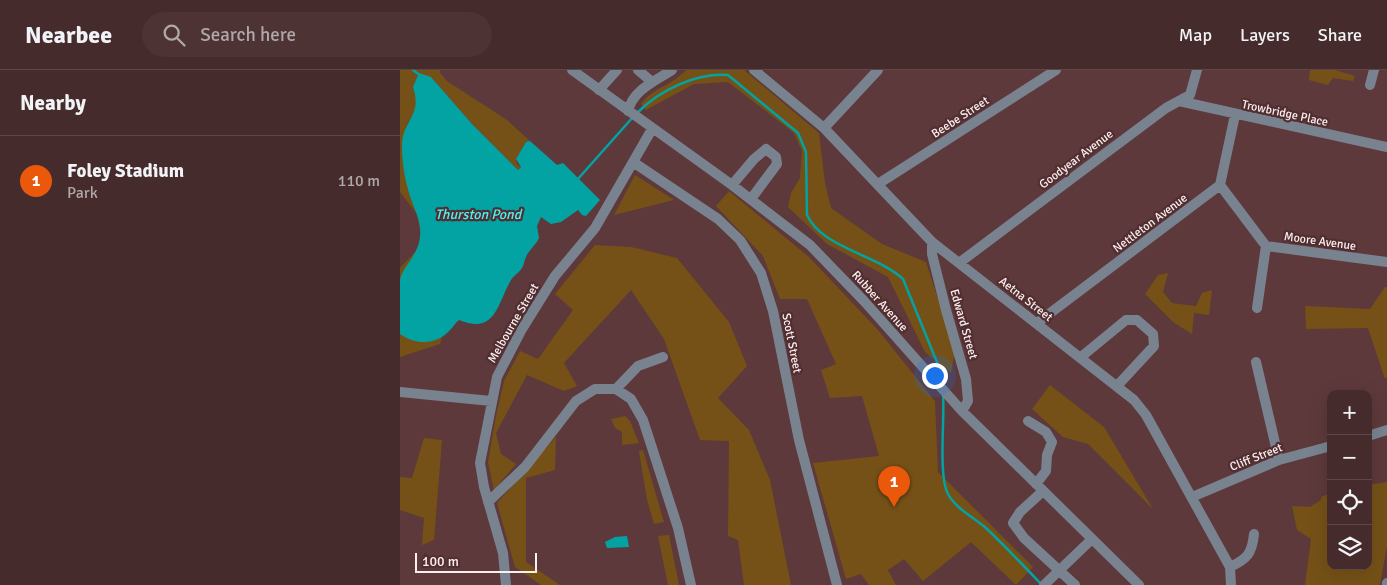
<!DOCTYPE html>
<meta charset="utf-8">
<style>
body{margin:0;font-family:Signika,sans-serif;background:#4d3334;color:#f1f3f6}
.controls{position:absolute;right:15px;bottom:15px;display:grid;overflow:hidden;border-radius:10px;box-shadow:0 5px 20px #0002}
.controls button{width:45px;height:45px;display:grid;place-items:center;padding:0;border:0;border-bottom:1px solid #5e4748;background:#462b2c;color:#f1f3f6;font:25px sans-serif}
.scale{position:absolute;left:15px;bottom:12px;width:122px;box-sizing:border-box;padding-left:5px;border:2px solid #fdefef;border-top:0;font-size:14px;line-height:18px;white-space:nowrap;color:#fdefef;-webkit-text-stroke:4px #512e31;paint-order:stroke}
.you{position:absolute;left:534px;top:305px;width:18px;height:18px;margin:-12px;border:4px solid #fff;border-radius:50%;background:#1a73e8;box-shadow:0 0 0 8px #1a73e833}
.badge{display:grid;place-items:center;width:32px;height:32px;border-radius:50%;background:#ea580c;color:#fff;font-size:16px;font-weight:700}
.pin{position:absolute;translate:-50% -41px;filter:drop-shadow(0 1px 2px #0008)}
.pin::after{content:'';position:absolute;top:26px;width:18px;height:15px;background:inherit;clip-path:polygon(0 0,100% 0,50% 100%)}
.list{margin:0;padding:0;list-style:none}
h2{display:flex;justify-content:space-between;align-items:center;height:65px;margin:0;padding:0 20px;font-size:21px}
h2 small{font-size:16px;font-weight:400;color:#b0a7a9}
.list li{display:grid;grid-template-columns:32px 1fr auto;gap:15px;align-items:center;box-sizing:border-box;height:90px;padding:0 20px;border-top:1px solid #5e4748}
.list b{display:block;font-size:19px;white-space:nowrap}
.list p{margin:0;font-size:16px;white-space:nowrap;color:#b0a7a9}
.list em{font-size:16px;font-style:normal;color:#b0a7a9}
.icon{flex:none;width:28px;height:28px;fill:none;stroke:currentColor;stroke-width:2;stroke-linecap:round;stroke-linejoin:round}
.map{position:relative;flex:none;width:987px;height:515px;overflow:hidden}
header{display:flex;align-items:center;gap:30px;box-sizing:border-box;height:70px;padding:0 25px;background:#462b2c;border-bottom:1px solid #5e4748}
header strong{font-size:24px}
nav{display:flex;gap:28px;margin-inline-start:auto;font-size:18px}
.search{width:350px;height:45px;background:#4d3334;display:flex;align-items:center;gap:12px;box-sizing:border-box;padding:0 18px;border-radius:28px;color:#b0a7a9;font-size:19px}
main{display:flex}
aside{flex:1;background:#462b2c}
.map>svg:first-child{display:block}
.green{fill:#755117}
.water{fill:#03a3a4}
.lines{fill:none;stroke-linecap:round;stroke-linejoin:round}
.stream{stroke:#03a3a4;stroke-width:2.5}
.minor{stroke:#798390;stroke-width:10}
.labels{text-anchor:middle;stroke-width:4.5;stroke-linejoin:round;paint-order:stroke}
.street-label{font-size:12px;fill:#fdefef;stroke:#512e31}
.water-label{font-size:14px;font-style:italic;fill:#4bf4f4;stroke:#512e31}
</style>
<header>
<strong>Nearbee</strong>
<div class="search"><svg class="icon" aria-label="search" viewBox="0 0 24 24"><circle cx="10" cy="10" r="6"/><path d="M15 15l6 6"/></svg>Search here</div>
<nav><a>Map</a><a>Layers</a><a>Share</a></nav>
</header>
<main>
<aside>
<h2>Nearby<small></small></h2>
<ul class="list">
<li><span class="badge">1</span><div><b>Foley Stadium</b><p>Park</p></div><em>110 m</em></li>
</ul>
</aside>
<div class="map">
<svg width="987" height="515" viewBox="0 0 987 515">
<rect width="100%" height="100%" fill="#5d393b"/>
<path class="green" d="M 0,0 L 40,0 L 40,3 L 47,11 L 107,50 L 130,71 L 126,72 L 116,89 L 117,94 L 121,97 L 118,100 L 72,54 L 31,7 L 13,17 L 17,30 L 16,41 L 7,54 L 2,75 L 47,250 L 40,274 L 0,287 L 0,198 L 18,179 L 21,165 L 17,144 L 0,122 Z
M 286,0 L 344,0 L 419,63 L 425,113 L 431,138 L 482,174 L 526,192 L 555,281 L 551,303 L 525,282 L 488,207 L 427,174 L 388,137 L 391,123 L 400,108 L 402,81 L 394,63 L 328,12 L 294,14 L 246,40 L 241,34 C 252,18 273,15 286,0 Z
M 910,0 L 935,0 L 955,6 L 953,11 L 933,8 L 928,15 L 909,10 Z
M 235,105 L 274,130 L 214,145 Z
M 329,121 L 409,187 L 478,260 L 535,331 L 538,402 L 633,497 L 616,515 L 571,472 L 523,511 L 504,489 L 488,500 L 496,515 L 469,515 L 461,504 L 446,509 L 413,393 L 479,386 L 462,326 L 430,328 L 421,300 L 436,294 L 407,229 L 380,229 L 363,186 L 316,136 Z
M 195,175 L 231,177 L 277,188 L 329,252 L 347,296 L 318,328 L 349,360 L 370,410 L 391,515 L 344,515 L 338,470 L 328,466 L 329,371 L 300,370 L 264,269 L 231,220 L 164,293 L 177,316 L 164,321 L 127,305 L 96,363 L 101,384 L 116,394 L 94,420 L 88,392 L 96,346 L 104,311 L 120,281 L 138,289 L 173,240 L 155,224 Z
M 768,203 L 763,222 L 772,233 L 796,236 L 802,223 L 812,220 L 809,245 L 794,243 L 792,264 L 773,252 L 745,224 L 758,205 Z
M 985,217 L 987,217 L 987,307 L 985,309 L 968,258 L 906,259 L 905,236 L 970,239 Z
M 650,315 L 704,357 L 753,439 L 688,374 L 663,367 L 632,339 Z
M 225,346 L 230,351 L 239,373 L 222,375 L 222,362 L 215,358 L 211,349 Z
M 156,367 L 155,400 L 126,408 L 126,492 L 160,515 L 141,515 L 115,497 L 97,433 Z
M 24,368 L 42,370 L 34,470 L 22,475 L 24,448 L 0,440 L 0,407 L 12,408 Z
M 243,380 L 264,452 L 254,454 L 247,430 L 239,381 Z
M 987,412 L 987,476 L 980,515 L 905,515 L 911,469 L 897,460 L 892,436 L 910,437 L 921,430 L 921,427 L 931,423 L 931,496 L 968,496 L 968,415 Z
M 269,465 L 279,515 L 268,515 L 258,466 Z"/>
<path class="water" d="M 19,3 L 31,7 L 72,54 L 118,100 L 121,97 L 116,89 L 126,72 L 130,71 L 157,95 L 163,93 L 200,130 L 186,146 L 182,145 L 178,140 L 161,152 L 151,154 L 141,147 L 137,156 L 139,168 C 136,175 128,181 126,187 C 124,191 124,195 122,198 C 119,203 114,205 111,210 C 97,234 96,265 59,250 C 55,253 54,256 51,259 C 36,276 16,275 0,264 C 0,247 0,227 0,210 C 2,197 19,185 20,166 C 22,152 14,139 10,126 C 5,110 2,94 2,77 C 2,49 23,47 13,17 Z
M 227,466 L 229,477 L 207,478 L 205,472 L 215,467 Z"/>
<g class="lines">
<path class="stream" d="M 13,0 L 21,6
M 237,43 C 260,20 295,3 328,5 L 398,63 L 406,82 L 407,145 C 422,178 476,184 503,209 L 541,302 L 542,312
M 177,110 L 233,47
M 543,325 C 545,347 538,406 548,424 C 556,439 575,448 587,459 C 606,477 623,495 641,514"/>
<path class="minor" d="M 172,0 L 332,115 L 410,175 L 464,231 L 562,341 L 739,515
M 238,0 L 252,12
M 354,0 L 424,58 L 532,172 L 734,330 L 746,345 L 830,497 L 831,515
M 970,15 L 974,0
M 199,20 L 217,0
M 779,31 L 987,77
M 228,41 C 233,20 255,11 272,0
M 424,58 L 478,0
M 233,92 L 318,149 L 340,170 L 361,203 L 373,241 L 399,370 L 437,515
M 478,114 L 656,0
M 332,115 L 354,89 L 366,79 L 376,87 L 377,94 L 351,129
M 820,115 L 866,176 L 987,192
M 532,172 L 532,184 L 546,240 L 566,309 L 568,331 L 562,341
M 559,193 L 766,38 L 790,25 L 797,0
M 857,238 L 866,176
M 637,253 L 820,115 L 835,45
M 681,287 L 726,250 L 737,250 L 753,264 L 754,276 L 717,316
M 856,292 L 879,390
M 216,319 L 238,296 L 263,287
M 0,322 L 91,331
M 628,351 L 646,362 L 652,372 L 647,385 L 646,401 L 636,414
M 968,366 L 987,360
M 643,421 L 620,442 L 613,453 L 624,468 L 675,515
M 792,427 L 879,390 L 931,376
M 88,432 L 125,397 L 176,331 L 195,319 L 216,319 L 231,329 L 243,350 L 278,458 L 291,515
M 830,497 C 847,489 852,484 854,464
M 106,515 L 103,483 L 84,417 L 80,393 L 97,307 L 122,259 L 155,206 L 195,158 L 252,59
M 644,515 L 692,469
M 987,515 L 987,513"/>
</g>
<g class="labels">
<g class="street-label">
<text transform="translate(885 43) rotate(12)" y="4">Trowbridge Place</text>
<text transform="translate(560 47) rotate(-33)" y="4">Beebe Street</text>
<text transform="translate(676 89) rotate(-37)" y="4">Goodyear Avenue</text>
<text transform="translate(750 153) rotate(-37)" y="4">Nettleton Avenue</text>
<text transform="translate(920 171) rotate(8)" y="4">Moore Avenue</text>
<text transform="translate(626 229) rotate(38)" y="4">Aetna Street</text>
<text transform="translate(480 231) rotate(48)" y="4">Rubber Avenue</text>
<text transform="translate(113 253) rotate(-60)" y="4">Melbourne Street</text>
<text transform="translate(564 254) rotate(74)" y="4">Edward Street</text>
<text transform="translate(392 273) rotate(79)" y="4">Scott Street</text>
<text transform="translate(856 387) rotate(-22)" y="4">Cliff Street</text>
</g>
<g class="water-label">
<text x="78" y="149">Thurston Pond</text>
</g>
</g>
</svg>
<div class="controls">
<button>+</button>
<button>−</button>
<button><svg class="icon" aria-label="locate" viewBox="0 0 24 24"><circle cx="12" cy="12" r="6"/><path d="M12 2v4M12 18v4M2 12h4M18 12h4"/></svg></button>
<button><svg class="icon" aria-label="layers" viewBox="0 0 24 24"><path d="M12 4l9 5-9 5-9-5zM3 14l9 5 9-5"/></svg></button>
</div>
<div class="scale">100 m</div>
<div class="you"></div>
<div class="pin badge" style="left:494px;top:437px">1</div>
</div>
</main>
